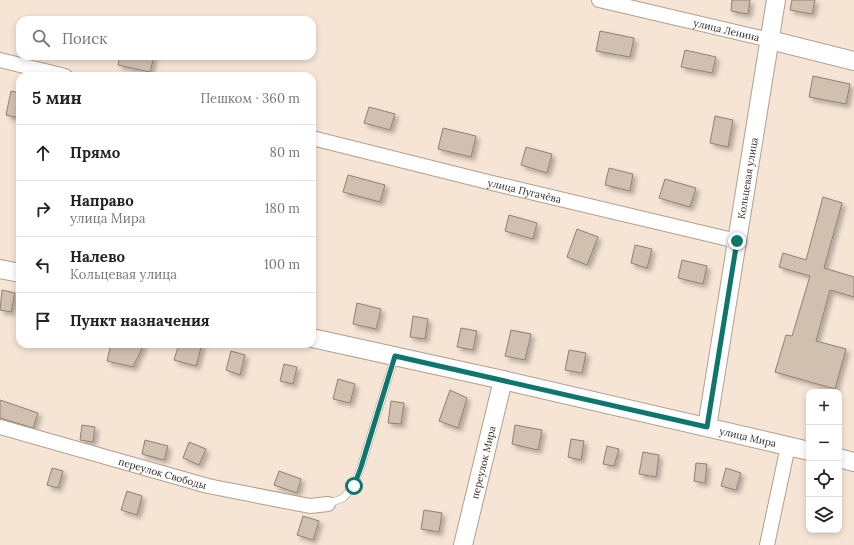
<!DOCTYPE html>
<html lang="ru">
<meta charset="utf-8">
<style>
body{margin:0;font-family:Lora,serif;background:#f6f6f6;color:#222}
.controls{position:absolute;right:12px;bottom:12px;display:grid;overflow:hidden;border-radius:8px;box-shadow:0 2px 6px #0003}
.controls button{width:36px;height:36px;display:grid;place-items:center;padding:0;border:0;border-bottom:1px solid #e0e0e0;background:#fff;color:#222;font:20px sans-serif}
.stop{position:absolute;width:12px;height:12px;margin:-9px;border:3px solid #0f766e;border-radius:50%;background:#fff}
.stop.end{background:#0f766e;border-color:#fff;box-shadow:0 1px 4px #0008}
.list{margin:0;padding:0;list-style:none}
h2{display:flex;justify-content:space-between;align-items:center;height:52px;margin:0;padding:0 16px;font-size:17px}
h2 small{font-size:13px;font-weight:400;color:#767676}
.list li{display:grid;grid-template-columns:26px 1fr auto;gap:12px;align-items:center;box-sizing:border-box;height:56px;padding:0 16px;border-top:1px solid #e0e0e0}
.list b{display:block;font-size:15px;white-space:nowrap}
.list p{margin:0;font-size:13px;white-space:nowrap;color:#767676}
.list em{font-size:13px;font-style:normal;color:#767676}
.icon{flex:none;width:22px;height:22px;fill:none;stroke:currentColor;stroke-width:2;stroke-linecap:round;stroke-linejoin:round}
.map{position:relative;flex:none;width:854px;height:545px;overflow:hidden}
.search{position:absolute;background:#fff;box-shadow:0 2px 6px #0003;left:16px;top:16px;width:300px;height:44px;display:flex;align-items:center;gap:10px;box-sizing:border-box;padding:0 14px;border-radius:12px;color:#767676;font-size:15px}
.panel{position:absolute;background:#fff;box-shadow:0 2px 6px #0003;left:16px;top:72px;width:300px;height:276px;border-radius:12px}
.map>svg:first-child{display:block}
.building{fill:#d0c0b0;stroke:#908072;filter:url(#shadow)}
.lines{fill:none;stroke-linecap:round;stroke-linejoin:round}
.service-casing{stroke:#af9f90;stroke-width:8}
.minor-casing{stroke:#af9f90;stroke-width:16}
.tertiary-casing{stroke:#af9f90;stroke-width:20}
.service{stroke:#fff;stroke-width:7}
.minor{stroke:#fff;stroke-width:14}
.tertiary{stroke:#fff;stroke-width:18}
.route{stroke:#0f766e;stroke-width:5}
.labels{text-anchor:middle;stroke-width:4;stroke-linejoin:round;paint-order:stroke}
.street-label{font-size:10px;fill:#312a24;stroke:#f6e5d5}
</style>
<div class="map">
<svg width="854" height="545" viewBox="0 0 854 545">
<defs>
<filter id="shadow"><feDropShadow dx="3.5" dy="3.5" stdDeviation="2" flood-color="#0004"/></filter>
</defs>
<rect width="100%" height="100%" fill="#f6e5d5"/>
<path class="building" d="M 732,0 L 750,0 L 748,14 L 731,11 Z
M 792,0 L 815,0 L 812,14 L 790,10 Z
M 600,31 L 634,38 L 630,57 L 596,51 Z
M 685,50 L 716,57 L 712,73 L 681,67 Z
M 120,56 L 154,56 L 150,72 L 118,65 Z
M 813,76 L 850,84 L 846,104 L 809,97 Z
M 11,91 L 20,93 L 20,118 L 6,115 Z
M 369,107 L 395,114 L 390,130 L 364,123 Z
M 715,116 L 733,120 L 728,147 L 710,143 Z
M 443,128 L 476,136 L 471,157 L 438,149 Z
M 526,147 L 552,154 L 547,173 L 521,165 Z
M 609,168 L 633,174 L 630,191 L 605,185 Z
M 348,175 L 385,185 L 380,202 L 343,192 Z
M 665,179 L 696,188 L 690,207 L 659,198 Z
M 823,197 L 842,203 L 824,268 L 854,277 L 854,297 L 830,290 L 816,341 L 846,349 L 835,389 L 775,372 L 786,335 L 792,336 L 810,276 L 779,267 L 783,253 L 806,260 Z
M 509,215 L 537,223 L 533,239 L 505,231 Z
M 577,229 L 598,237 L 587,265 L 567,257 Z
M 635,245 L 652,249 L 647,268 L 631,263 Z
M 682,260 L 707,266 L 703,284 L 678,278 Z
M 2,290 L 15,293 L 11,312 L 0,310 Z
M 357,303 L 381,309 L 376,329 L 353,324 Z
M 413,316 L 428,319 L 425,339 L 410,337 Z
M 461,328 L 477,331 L 473,350 L 457,347 Z
M 511,330 L 531,334 L 525,360 L 505,356 Z
M 111,344 L 144,344 L 133,367 L 107,361 Z
M 179,344 L 202,344 L 196,366 L 174,360 Z
M 569,350 L 586,353 L 582,373 L 565,370 Z
M 231,351 L 245,355 L 240,375 L 226,370 Z
M 284,364 L 297,367 L 293,384 L 280,381 Z
M 338,379 L 355,384 L 350,403 L 333,399 Z
M 450,390 L 467,398 L 458,428 L 439,421 Z
M 0,400 L 38,413 L 33,428 L 0,418 Z
M 391,401 L 404,403 L 401,424 L 388,423 Z
M 82,425 L 95,427 L 93,442 L 80,440 Z
M 515,425 L 542,430 L 538,450 L 512,444 Z
M 571,439 L 584,441 L 581,460 L 568,457 Z
M 145,440 L 168,446 L 164,460 L 142,454 Z
M 189,442 L 206,449 L 199,465 L 183,458 Z
M 607,446 L 619,449 L 614,466 L 603,464 Z
M 643,452 L 659,455 L 656,477 L 639,474 Z
M 696,463 L 707,464 L 705,483 L 694,481 Z
M 52,468 L 63,471 L 58,488 L 47,485 Z
M 726,468 L 741,473 L 736,490 L 721,486 Z
M 279,471 L 301,479 L 297,493 L 274,485 Z
M 127,491 L 142,496 L 137,515 L 121,510 Z
M 424,510 L 442,513 L 439,532 L 421,529 Z
M 303,516 L 319,521 L 313,540 L 297,535 Z"/>
<g class="lines">
<defs>
<path id="service" d="M 328,504 L 343,498 L 354,486 L 361,467 L 395,356"/>
<g id="minor">
<path id="s1" d="M 599,0 L 770,40"/>
<path d="M 0,60 L 65,76"/>
<path id="s2" d="M 312,138 L 488,182 L 737,241"/>
<path id="s3" d="M 0,427 L 208,486 L 310,506 L 328,504"/>
<path d="M 767,545 L 788,446"/>
</g>
<g id="tertiary">
<path d="M 770,40 L 854,61"/>
<path d="M 0,269 L 20,273"/>
<path id="s4" d="M 312,338 L 503,380 L 809,451"/>
<path id="s5" d="M 707,427 L 776,0"/>
<path d="M 839,458 L 854,462"/>
<path id="s6" d="M 463,545 L 503,380"/>
</g>
</defs>
<use href="#service" class="service-casing"/>
<use href="#minor" class="minor-casing"/>
<use href="#tertiary" class="tertiary-casing"/>
<use href="#service" class="service"/>
<use href="#minor" class="minor"/>
<use href="#tertiary" class="tertiary"/>
</g>
<g class="lines">
<path class="route" d="M 354,486 L 361,467 L 395,356 L 707,427 L 737,241"/>
</g>
<g class="labels">
<g class="street-label">
<text dy="4" stroke="none"><textPath href="#s1" startOffset="131">улица Ленина</textPath></text>
<text dy="4" stroke="none"><textPath href="#s5" startOffset="252">Кольцевая улица</textPath></text>
<text dy="4" stroke="none"><textPath href="#s2" startOffset="219">улица Пугачёва</textPath></text>
<text dy="4" stroke="none"><textPath href="#s4" startOffset="447">улица Мира</textPath></text>
<text dy="4" stroke="none"><textPath href="#s6" startOffset="85">переулок Мира</textPath></text>
<text dy="4" stroke="none"><textPath href="#s3" startOffset="169">переулок Свободы</textPath></text>
</g>
</g>
</svg>
<div class="controls">
<button>+</button>
<button>−</button>
<button><svg class="icon" aria-label="locate" viewBox="0 0 24 24"><circle cx="12" cy="12" r="6"/><path d="M12 2v4M12 18v4M2 12h4M18 12h4"/></svg></button>
<button><svg class="icon" aria-label="layers" viewBox="0 0 24 24"><path d="M12 4l9 5-9 5-9-5zM3 14l9 5 9-5"/></svg></button>
</div>
<div class="stop" style="left:354px;top:486px"></div>
<div class="stop end" style="left:737px;top:241px"></div>
<div class="search"><svg class="icon" aria-label="search" viewBox="0 0 24 24"><circle cx="10" cy="10" r="6"/><path d="M15 15l6 6"/></svg>Поиск</div>
<section class="panel">
<h2>5 мин<small>Пешком · 360 m</small></h2>
<ul class="list">
<li><svg class="icon" aria-label="ahead" viewBox="0 0 24 24"><path d="M12 20V5M6 11l6-6 6 6"/></svg><div><b>Прямо</b></div><em>80 m</em></li>
<li><svg class="icon" aria-label="right" viewBox="0 0 24 24"><path d="M7 20v-9h11M14 6l5 5-5 5"/></svg><div><b>Направо</b><p>улица Мира</p></div><em>180 m</em></li>
<li><svg class="icon" aria-label="left" viewBox="0 0 24 24"><path d="M17 20v-9H6M10 6l-5 5 5 5"/></svg><div><b>Налево</b><p>Кольцевая улица</p></div><em>100 m</em></li>
<li><svg class="icon" aria-label="arrive" viewBox="0 0 24 24"><path d="M6 21V4h12l-3 4 3 4H6"/></svg><div><b>Пункт назначения</b></div></li>
</ul>
</section>
</div>
